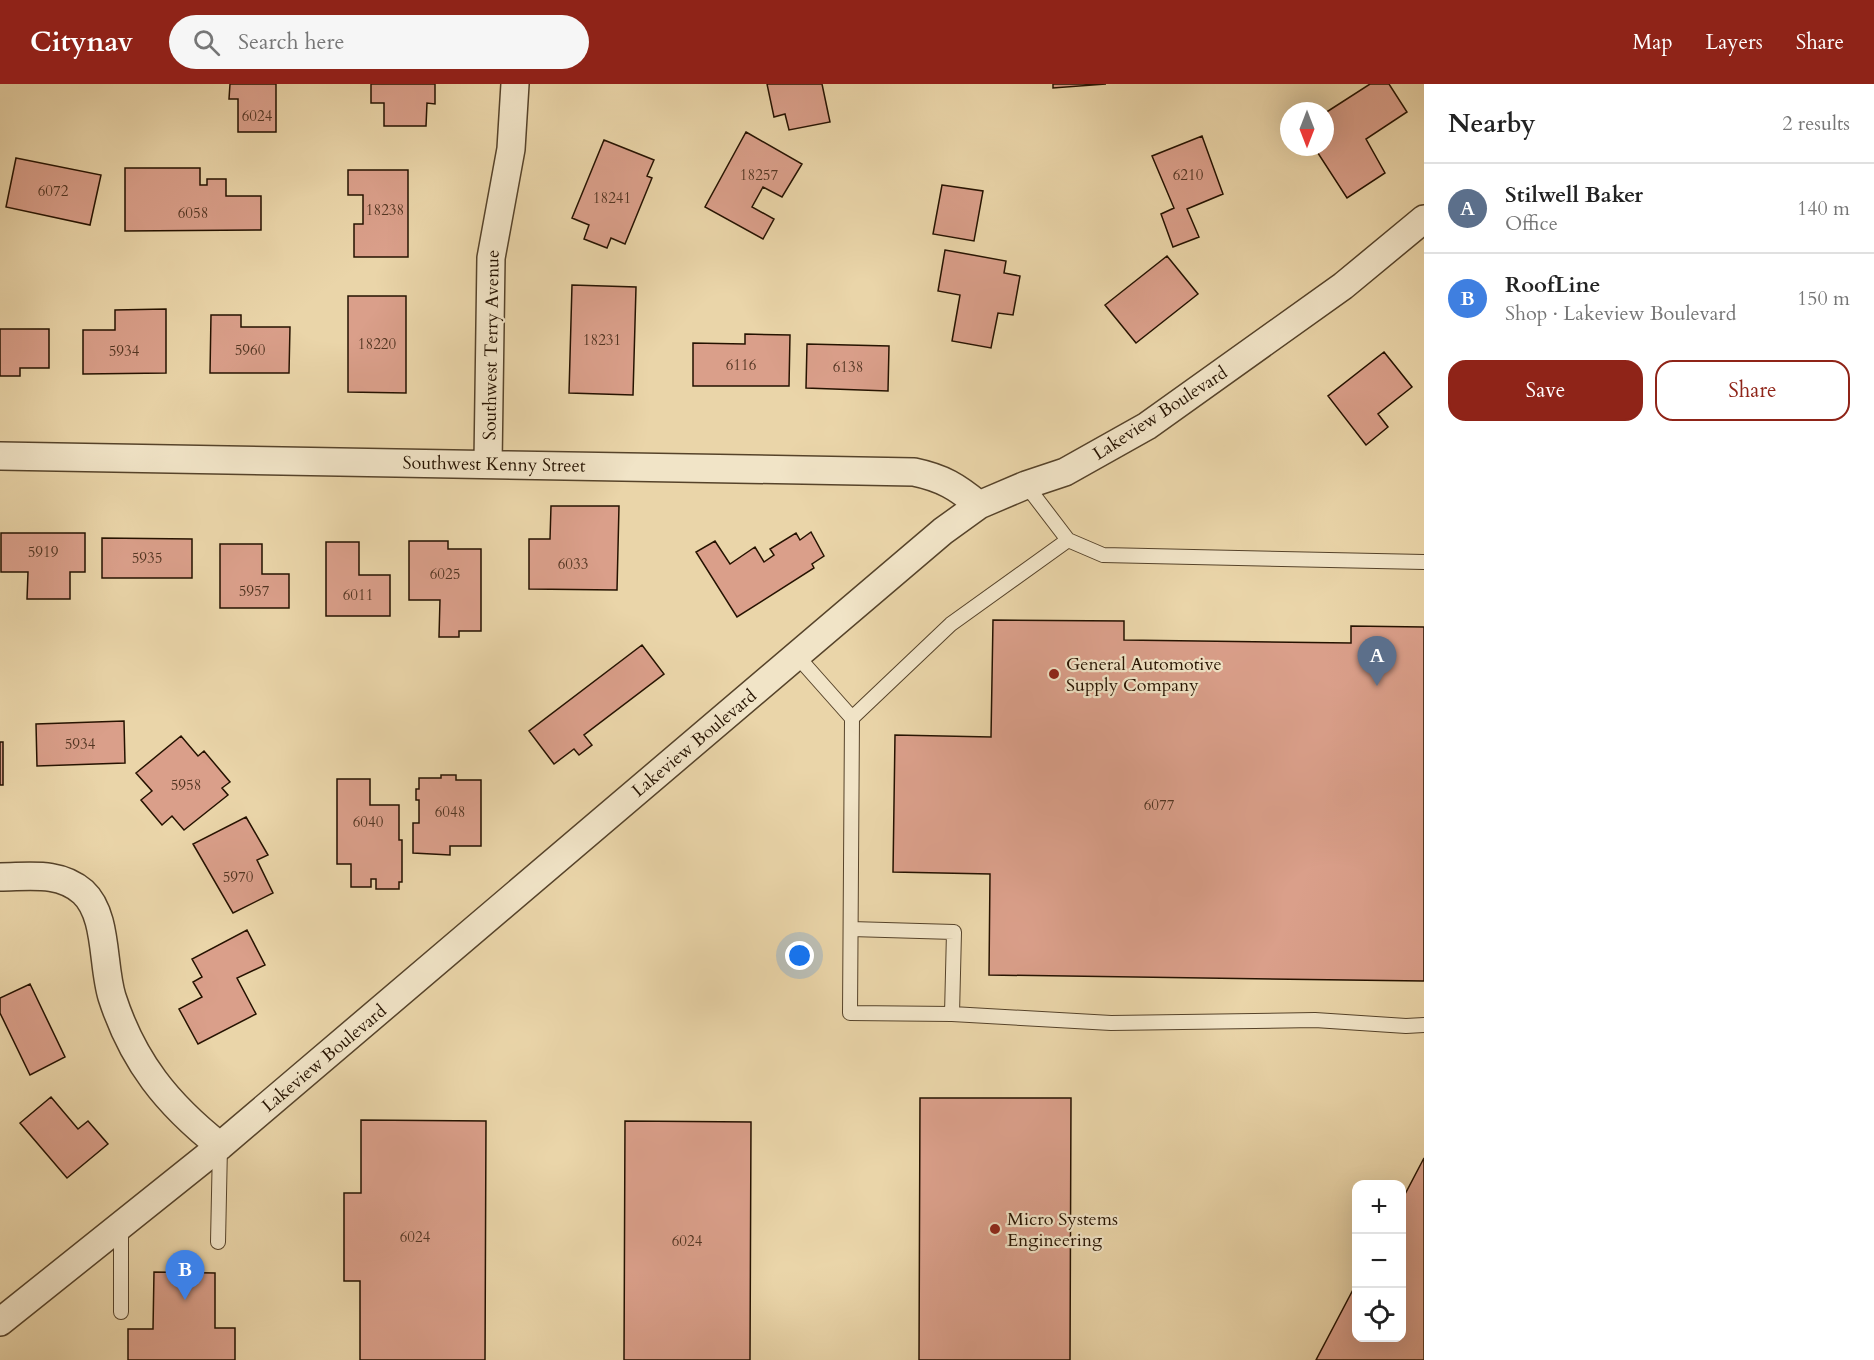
<!DOCTYPE html>
<meta charset="utf-8">
<style>
body{margin:0;font-family:Cardo,serif;background:#f6f6f6;color:#222}
.controls{position:absolute;right:18px;bottom:18px;display:grid;overflow:hidden;border-radius:12px;box-shadow:0 6px 24px #0002}
.controls button{width:54px;height:54px;display:grid;place-items:center;padding:0;border:0;border-bottom:2px solid #e0e0e0;background:#fff;color:#222;font:30px sans-serif}
.compass{position:absolute;left:1280px;top:18px;width:54px;height:54px;border-radius:50%;background:#fff;box-shadow:0 6px 24px #0002;rotate:180deg}
.you{position:absolute;left:800px;top:872px;width:21px;height:21px;margin:-15px;border:4px solid #fff;border-radius:50%;background:#1a73e8;box-shadow:0 0 0 9px #1a73e833}
.badge{display:grid;place-items:center;width:39px;height:39px;border-radius:50%;background:#8f2418;color:#fff;font-size:20px;font-weight:700}
.pin{position:absolute;translate:-50% -50px;filter:drop-shadow(0 2px 3px #0008)}
.pin::after{content:'';position:absolute;top:32px;width:21px;height:18px;background:inherit;clip-path:polygon(0 0,100% 0,50% 100%)}
.list{margin:0;padding:0;list-style:none}
h2{display:flex;justify-content:space-between;align-items:center;height:78px;margin:0;padding:0 24px;font-size:26px}
h2 small{font-size:20px;font-weight:400;color:#767676}
.list li{display:grid;grid-template-columns:39px 1fr auto;gap:18px;align-items:center;box-sizing:border-box;height:90px;padding:0 24px;border-top:2px solid #e0e0e0}
.list b{display:block;font-size:22px;white-space:nowrap}
.list p{margin:0;font-size:20px;white-space:nowrap;color:#767676}
.list em{font-size:20px;font-style:normal;color:#767676}
.actions{display:flex;gap:12px;padding:18px 24px}
.actions a{flex:1;padding:14px 0;border:2px solid #8f2418;border-radius:18px;text-align:center;font-size:21px;color:#8f2418}
.actions .main{background:#8f2418;color:#fff}
.icon{flex:none;width:33px;height:33px;fill:none;stroke:currentColor;stroke-width:2;stroke-linecap:round;stroke-linejoin:round}
.map{position:relative;flex:none;width:1424px;height:1276px;overflow:hidden}
header{display:flex;align-items:center;gap:36px;box-sizing:border-box;height:84px;padding:0 30px;background:#8f2418;color:#fff}
header strong{font-size:28px}
nav{display:flex;gap:33px;margin-inline-start:auto;font-size:21px}
.search{width:420px;height:54px;background:#f6f6f6;display:flex;align-items:center;gap:15px;box-sizing:border-box;padding:0 21px;border-radius:33px;color:#767676;font-size:22px}
main{display:flex}
aside{flex:1;background:#fff}
.map>svg:first-child{display:block}
.building{fill:#da9f8a;stroke:#251200;stroke-width:1.5}
.lines{fill:none;stroke-linecap:round;stroke-linejoin:round}
.service-casing{stroke:#56432a;stroke-width:16}
.minor-casing{stroke:#56432a;stroke-width:30}
.service{stroke:#f1e4c7;stroke-width:14}
.minor{stroke:#f1e4c7;stroke-width:27}
.poi-dot{fill:#8f2418;stroke:#f1e4c7;stroke-width:2}
.labels{text-anchor:middle;stroke-width:4.5;stroke-linejoin:round;paint-order:stroke}
.number-label{font-size:15px;fill:#523522}
.street-label{font-size:18px;fill:#251200;stroke:#f1e4c7}
.poi-label{font-size:18px;fill:#251200;stroke:#f1e4c7;text-anchor:start}
</style>
<header>
<strong>Citynav</strong>
<div class="search"><svg class="icon" aria-label="search" viewBox="0 0 24 24"><circle cx="10" cy="10" r="6"/><path d="M15 15l6 6"/></svg>Search here</div>
<nav><a>Map</a><a>Layers</a><a>Share</a></nav>
</header>
<main>
<div class="map">
<svg width="1424" height="1276" viewBox="0 0 1424 1276">
<rect width="100%" height="100%" fill="#ead5a9"/>
<filter id="stains"><feTurbulence type="fractalNoise" baseFrequency=".00333" numOctaves="4"/><feColorMatrix values="0 0 0 0 .2 0 0 0 0 .09 0 0 0 0 .02 0 0 0 .5 -.17"/></filter>
<radialGradient id="worn" r=".72"><stop offset=".6" stop-color="#630" stop-opacity="0"/><stop offset="1" stop-color="#630" stop-opacity=".3"/></radialGradient>
<path class="building" d="M 230,0 L 276,0 L 276,48 L 238,48 L 238,15 L 229,15 Z
M 371,0 L 435,0 L 435,20 L 427,19 L 426,42 L 384,42 L 384,19 L 371,19 Z
M 767,0 L 822,0 L 830,38 L 789,46 L 785,30 L 774,33 Z
M 1053,0 L 1106,0 L 1053,4 Z
M 1370,0 L 1389,0 L 1407,28 L 1366,55 L 1385,89 L 1347,114 L 1314,63 L 1325,63 L 1325,47 L 1327,46 L 1325,42 L 1325,29 Z
M 746,48 L 802,80 L 782,113 L 763,103 L 752,123 L 774,135 L 763,155 L 705,123 Z
M 1202,52 L 1223,110 L 1187,125 L 1199,153 L 1173,163 L 1161,130 L 1174,124 L 1152,72 Z
M 604,56 L 654,76 L 647,92 L 652,94 L 625,160 L 611,154 L 607,164 L 584,155 L 589,141 L 572,134 Z
M 16,74 L 101,91 L 90,141 L 6,123 Z
M 125,84 L 200,84 L 200,101 L 207,101 L 207,95 L 226,95 L 226,112 L 261,112 L 261,146 L 125,147 Z
M 348,86 L 408,86 L 408,173 L 354,173 L 354,140 L 363,140 L 363,111 L 348,111 Z
M 942,101 L 983,107 L 974,157 L 933,150 Z
M 945,166 L 1006,177 L 1004,189 L 1020,192 L 1013,231 L 998,229 L 991,264 L 952,257 L 960,211 L 938,207 Z
M 1167,172 L 1198,210 L 1136,259 L 1105,221 Z
M 572,201 L 636,203 L 633,311 L 569,309 Z
M 348,212 L 406,212 L 406,309 L 348,308 Z
M 166,225 L 166,289 L 83,290 L 83,246 L 115,246 L 115,226 Z
M 211,231 L 241,231 L 241,243 L 290,243 L 289,289 L 210,289 Z
M 0,245 L 49,245 L 49,284 L 20,284 L 20,292 L 0,292 Z
M 745,250 L 790,251 L 789,302 L 693,302 L 693,259 L 745,260 Z
M 807,260 L 889,262 L 888,307 L 806,304 Z
M 1384,268 L 1412,303 L 1378,330 L 1388,343 L 1366,361 L 1328,312 Z
M 551,422 L 619,422 L 617,506 L 529,505 L 529,455 L 550,455 Z
M 811,448 L 824,472 L 812,480 L 814,484 L 737,533 L 696,468 L 715,457 L 730,480 L 755,463 L 764,478 L 774,471 L 770,465 L 796,449 L 800,456 Z
M 1,449 L 85,449 L 85,488 L 70,488 L 70,515 L 27,515 L 28,488 L 1,488 Z
M 102,454 L 192,455 L 192,494 L 102,494 Z
M 409,457 L 448,457 L 448,465 L 481,465 L 481,547 L 459,547 L 459,553 L 439,553 L 440,516 L 409,516 Z
M 326,458 L 359,458 L 359,491 L 390,491 L 390,532 L 326,532 Z
M 220,460 L 262,460 L 262,490 L 289,490 L 289,524 L 220,524 Z
M 993,536 L 1124,537 L 1124,556 L 1351,559 L 1351,542 L 1424,543 L 1424,897 L 989,891 L 990,790 L 893,788 L 895,651 L 991,653 Z
M 642,561 L 664,590 L 584,651 L 592,661 L 579,671 L 574,665 L 554,680 L 529,647 Z
M 124,637 L 125,679 L 37,682 L 36,640 Z
M 181,652 L 198,672 L 204,667 L 230,698 L 222,704 L 228,711 L 184,746 L 172,732 L 162,741 L 141,716 L 152,707 L 136,689 Z
M 0,658 L 3,658 L 3,701 L 0,701 Z
M 441,691 L 456,691 L 456,696 L 481,696 L 481,762 L 450,762 L 450,771 L 413,769 L 413,739 L 419,739 L 419,716 L 416,716 L 416,705 L 419,705 L 419,694 L 441,694 Z
M 337,695 L 370,695 L 370,721 L 399,721 L 399,756 L 402,756 L 402,798 L 399,798 L 399,805 L 376,805 L 376,795 L 371,795 L 371,803 L 351,803 L 351,780 L 337,780 Z
M 246,733 L 268,771 L 257,776 L 273,809 L 233,829 L 193,760 Z
M 247,846 L 265,881 L 237,894 L 256,930 L 198,960 L 179,925 L 202,913 L 193,898 L 202,893 L 192,875 Z
M 30,900 L 65,973 L 30,991 L 0,929 L 0,914 Z
M 51,1013 L 78,1045 L 88,1037 L 108,1060 L 67,1094 L 20,1039 Z
M 920,1014 L 1071,1014 L 1070,1276 L 919,1276 Z
M 361,1036 L 486,1037 L 485,1276 L 360,1276 L 360,1197 L 344,1197 L 344,1109 L 361,1109 Z
M 625,1037 L 751,1038 L 750,1276 L 624,1276 Z
M 1424,1074 L 1424,1276 L 1316,1276 L 1356,1200 L 1356,1254 L 1402,1254 L 1402,1116 Z
M 154,1188 L 215,1189 L 215,1244 L 235,1244 L 235,1276 L 128,1276 L 128,1245 L 153,1245 Z"/>
<g class="lines">
<defs>
<path id="service" d="M 1026,401 L 1068,456 L 1103,471 L 1424,478
M 797,572 L 852,634 L 850,929 L 952,930 L 954,848 L 851,845
M 852,634 L 951,540 L 1068,456
M 952,930 L 1111,939 L 1315,936 L 1406,942 L 1424,941
M 121,1142 L 121,1228
M 218,1158 L 220,1062"/>
<path id="minor" d="M 0,372 L 914,388 C 943,394 957,403 979,421
M 488,379 L 491,174 L 511,65 L 515,0
M 0,793 C 29,793 59,787 83,808 C 108,831 102,881 112,913 C 133,978 167,1020 220,1062
M 0,1238 L 220,1062 L 943,447 L 979,421 L 1026,401 L 1065,388 L 1147,342 L 1343,202 L 1424,135"/>
</defs>
<use href="#service" class="service-casing"/>
<use href="#minor" class="minor-casing"/>
<use href="#service" class="service"/>
<use href="#minor" class="minor"/>
</g>
<g class="poi-dot">
<circle cx="1054" cy="590" r="6"/>
<circle cx="995" cy="1145" r="6"/>
</g>
<g class="labels">
<g class="number-label">
<text x="257" y="37">6024</text>
<text x="759" y="96">18257</text>
<text x="1188" y="96">6210</text>
<text x="53" y="112">6072</text>
<text x="612" y="119">18241</text>
<text x="385" y="131">18238</text>
<text x="193" y="134">6058</text>
<text x="602" y="261">18231</text>
<text x="377" y="265">18220</text>
<text x="250" y="271">5960</text>
<text x="124" y="272">5934</text>
<text x="741" y="286">6116</text>
<text x="848" y="288">6138</text>
<text x="43" y="473">5919</text>
<text x="147" y="479">5935</text>
<text x="573" y="485">6033</text>
<text x="445" y="495">6025</text>
<text x="254" y="512">5957</text>
<text x="358" y="516">6011</text>
<text x="80" y="665">5934</text>
<text x="186" y="706">5958</text>
<text x="1159" y="726">6077</text>
<text x="450" y="733">6048</text>
<text x="368" y="743">6040</text>
<text x="238" y="798">5970</text>
<text x="415" y="1158">6024</text>
<text x="687" y="1162">6024</text>
</g>
<g class="street-label">
<text transform="translate(491 261) rotate(-89)" y="6">Southwest Terry Avenue</text>
<text transform="translate(1160 329) rotate(-33)" y="6">Lakeview Boulevard</text>
<text transform="translate(494 380) rotate(1)" y="6">Southwest Kenny Street</text>
<text transform="translate(694 659) rotate(-40)" y="6">Lakeview Boulevard</text>
<text transform="translate(324 974) rotate(-40)" y="6">Lakeview Boulevard</text>
</g>
<g class="poi-label">
<text x="1066" y="586">General Automotive<tspan x="1066" dy="21">Supply Company</tspan></text>
<text x="1007" y="1141">Micro Systems<tspan x="1007" dy="21">Engineering</tspan></text>
</g>
</g>
<rect width="100%" height="100%" filter="url(#stains)"/>
<rect width="100%" height="100%" fill="url(#worn)"/>
</svg>
<div class="controls">
<button>+</button>
<button>−</button>
<button><svg class="icon" aria-label="locate" viewBox="0 0 24 24"><circle cx="12" cy="12" r="6"/><path d="M12 2v4M12 18v4M2 12h4M18 12h4"/></svg></button>
</div>
<svg class="compass" viewBox="-18 -18 36 36"><path d="M0-13l5 13h-10z" fill="#e53935"/><path d="M0 13l5-13h-10z" fill="#767676"/></svg>
<div class="you"></div>
<div class="pin badge" style="left:1377px;top:602px;background:#5c6f8a">A</div>
<div class="pin badge" style="left:185px;top:1216px;background:#3f7fe0">B</div>
</div>
<aside>
<h2>Nearby<small>2 results</small></h2>
<ul class="list">
<li><span class="badge" style="background:#5c6f8a">A</span><div><b>Stilwell Baker</b><p>Office</p></div><em>140 m</em></li>
<li><span class="badge" style="background:#3f7fe0">B</span><div><b>RoofLine</b><p>Shop · Lakeview Boulevard</p></div><em>150 m</em></li>
</ul>
<div class="actions"><a class="main">Save</a><a>Share</a></div>
</aside>
</main>
